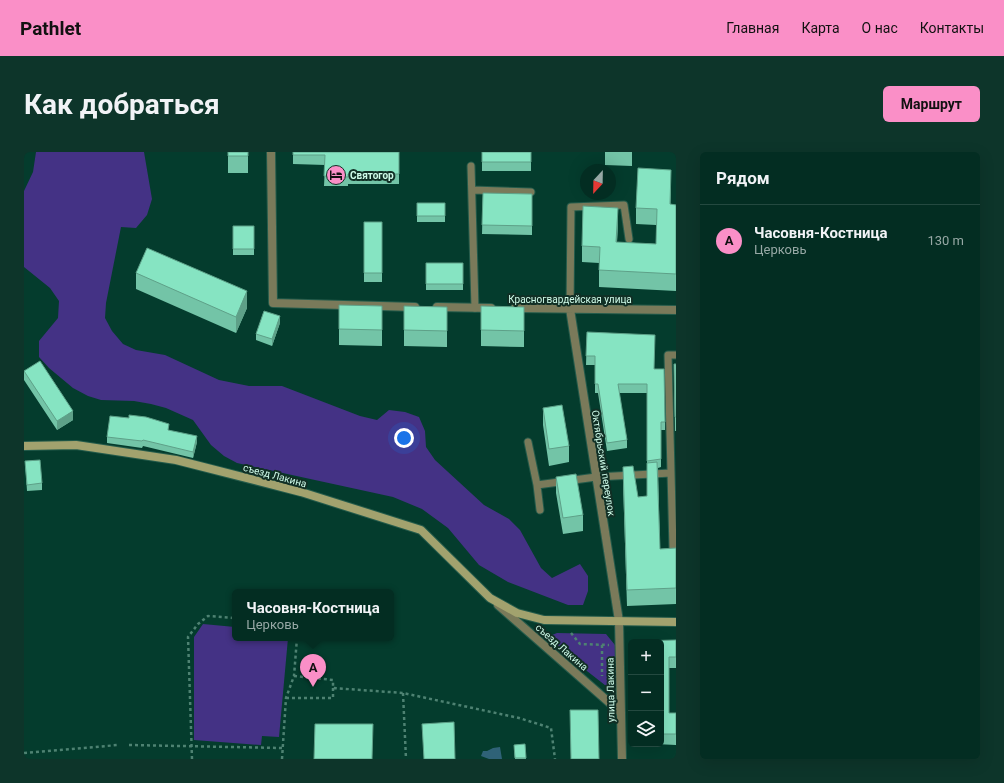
<!DOCTYPE html>
<html lang="ru">
<meta charset="utf-8">
<style>
body{margin:0;font-family:Roboto,sans-serif;background:#0d352a;color:#f1f3f6}
.controls{position:absolute;right:12px;bottom:12px;display:grid;overflow:hidden;border-radius:6px;box-shadow:0 4px 16px #0002}
.controls button{width:36px;height:36px;display:grid;place-items:center;padding:0;border:0;border-bottom:1px solid #244940;background:#032d22;color:#f1f3f6;font:20px sans-serif}
.compass{position:absolute;left:556px;top:12px;width:36px;height:36px;border-radius:50%;background:#032d22;box-shadow:0 4px 16px #0002;rotate:202deg}
.you{position:absolute;left:380px;top:286px;width:14px;height:14px;margin:-10px;border:3px solid #fff;border-radius:50%;background:#1a73e8;box-shadow:0 0 0 6px #1a73e833}
.badge{display:grid;place-items:center;width:26px;height:26px;border-radius:50%;background:#fa8fc7;color:#111;font-size:13px;font-weight:700}
.pin{position:absolute;translate:-50% -33px;filter:drop-shadow(0 1px 2px #0008)}
.pin::after{content:'';position:absolute;top:21px;width:14px;height:12px;background:inherit;clip-path:polygon(0 0,100% 0,50% 100%)}
.popup{position:absolute;left:208px;top:437px;width:162px;height:52px;box-sizing:border-box;display:grid;place-content:center;border-radius:6px;background:#032d22;filter:drop-shadow(0 1px 3px #0005);font-size:13px;white-space:nowrap;color:#97a8a5}
.popup b{font-size:15px;color:#f1f3f6}
.popup::after{content:'';position:absolute;left:50%;top:100%;margin-left:-8px;border:8px solid transparent;border-top-color:#032d22}
.list{margin:0;padding:0;list-style:none}
h2{display:flex;justify-content:space-between;align-items:center;height:52px;margin:0;padding:0 16px;font-size:17px}
h2 small{font-size:13px;font-weight:400;color:#97a8a5}
.list li{display:grid;grid-template-columns:26px 1fr auto;gap:12px;align-items:center;box-sizing:border-box;height:72px;padding:0 16px;border-top:1px solid #244940}
.list b{display:block;font-size:15px;white-space:nowrap}
.list p{margin:0;font-size:13px;white-space:nowrap;color:#97a8a5}
.list em{font-size:13px;font-style:normal;color:#97a8a5}
.icon{flex:none;width:22px;height:22px;fill:none;stroke:currentColor;stroke-width:2;stroke-linecap:round;stroke-linejoin:round}
.map{position:relative;flex:none;width:652px;height:607px;overflow:hidden;border-radius:6px}
header{display:flex;align-items:center;gap:24px;box-sizing:border-box;height:56px;padding:0 20px;background:#fa8fc7;color:#111}
header strong{font-size:19px}
nav{display:flex;gap:22px;margin-inline-start:auto;font-size:14px}
.intro{display:flex;align-items:center;justify-content:space-between;box-sizing:border-box;height:96px;padding:0 24px}
h1{margin:0;font-size:28px}
.button{padding:10px 18px;border-radius:6px;background:#fa8fc7;color:#111;font-size:14px;font-weight:700}
main{display:flex;gap:24px;padding:0 24px}
aside{flex:1;background:#032d22;border-radius:6px;box-shadow:0 4px 16px #0002}
.map>svg:first-child{display:block}
.green{fill:#443285}
.water{fill:#2f6277}
.lines{fill:none;stroke-linecap:round;stroke-linejoin:round}
.lane-casing{stroke:#245b4b;stroke-width:9}
.street-casing{stroke:#245b4b;stroke-width:10}
.secondary-casing{stroke:#245b4b;stroke-width:10}
.path{stroke:#4e8272;stroke-width:2.5;stroke-dasharray:3 3;stroke-linecap:butt}
.lane{stroke:#7a7a5a;stroke-width:7}
.street{stroke:#7a7a5a;stroke-width:8}
.secondary{stroke:#a2a26e;stroke-width:8}
.wall{fill:#73c4a7}
.shaded-wall{fill:#5ea088}
.building{fill:#86e4c2;stroke:#5ea088}
.labels{text-anchor:middle;stroke-width:4;stroke-linejoin:round;paint-order:stroke}
.poi-label{font-size:10px;font-weight:bold;fill:#cffbe9;stroke:#112f25;text-anchor:start}
.street-label{font-size:10px;fill:#cffbe9;stroke:#112f25}
</style>
<header>
<strong>Pathlet</strong>
<nav><a>Главная</a><a>Карта</a><a>О нас</a><a>Контакты</a></nav>
</header>
<div class="intro"><h1>Как добраться</h1><a class="button">Маршрут</a></div>
<main>
<div class="map">
<svg width="652" height="607" viewBox="0 0 652 607">
<rect width="100%" height="100%" fill="#043c2d"/>
<path class="green" d="M 12,0 L 120,0 L 128,47 L 123,63 L 112,76 L 97,75 L 82,151 L 81,166 L 88,179 L 99,192 L 112,198 L 141,203 L 195,228 L 225,234 L 258,234 L 336,264 L 353,268 L 365,258 L 381,260 L 395,265 L 401,279 L 402,295 L 411,308 L 460,353 L 485,367 L 496,378 L 517,416 L 528,426 L 556,412 L 564,424 L 564,439 L 559,453 L 544,453 L 484,430 L 455,413 L 424,376 L 398,357 L 369,345 L 213,311 L 200,304 L 187,293 L 169,268 L 142,256 L 127,252 L 110,249 L 77,248 L 64,244 L 49,236 L 25,216 L 15,205 L 15,189 L 34,166 L 35,149 L 26,136 L 0,115 L 0,39 L 9,20 Z
M 179,472 L 211,475 L 211,486 L 264,486 L 255,585 L 238,584 L 237,593 L 170,588 L 170,485 Z
M 533,481 L 582,482 L 591,493 L 592,533 L 591,536 L 586,537 L 527,491 L 528,483 Z"/>
<path class="water" d="M 476,595 L 478,607 L 465,607 L 457,604 L 459,599 L 463,599 L 469,596 Z"/>
<g class="lines">
<defs>
<path id="lane" d="M 447,14 L 451,156
M 448,38 L 507,40
M 546,157 L 547,55 L 600,53 L 605,87
M 652,203 L 644,203 L 649,398 L 652,398
M 504,290 L 513,333 L 516,358
M 513,333 L 572,325 L 647,321"/>
<path id="street" d="M 247,0 L 249,151 L 391,155
M 413,155 L 467,156
M 491,156 L 652,158
M 546,157 L 595,469 L 598,607
M 474,453 L 596,560"/>
<path id="secondary" d="M 0,294 L 52,293 L 152,308 L 277,340 L 397,378 L 466,446 L 493,461 L 520,468 L 652,470"/>
</defs>
<use href="#lane" class="lane-casing"/>
<use href="#street" class="street-casing"/>
<use href="#secondary" class="secondary-casing"/>
<path class="path" d="M 547,481 L 556,492 L 585,493
M 578,493 L 578,524
M 270,524 L 309,528 L 309,536 L 379,541 L 495,566 L 527,576 L 531,607
M 379,541 L 382,607
M 262,546 L 309,546 L 309,536
M 105,593 L 258,596
M 0,601 L 94,593
M 168,607 L 164,485 L 174,472 L 184,464 L 211,466
M 258,607 L 262,546 L 270,524 L 273,486"/>
<use href="#lane" class="lane"/>
<use href="#street" class="street"/>
<use href="#secondary" class="secondary"/>
</g>
<path class="wall" d="M 204,0 L 224,0 L 224,21 L 204,21 Z
M 269,0 L 375,0 L 375,32 L 324,32 L 324,34 L 300,34 L 301,13 L 269,12 Z
M 458,0 L 507,0 L 507,19 L 458,19 Z
M 581,0 L 608,0 L 608,14 L 581,13 Z
M 647,34 L 646,52 L 652,53 L 652,139 L 575,135 L 575,111 L 558,110 L 558,94 L 594,72 L 593,90 L 632,92 L 632,73 L 612,72 L 612,56 Z
M 459,41 L 508,42 L 508,83 L 458,82 Z
M 393,51 L 421,51 L 421,70 L 393,70 Z
M 340,70 L 358,70 L 358,130 L 340,130 Z
M 209,74 L 230,74 L 230,103 L 209,103 Z
M 402,111 L 439,111 L 439,138 L 402,138 Z
M 112,121 L 223,156 L 212,181 L 112,137 Z
M 315,153 L 358,154 L 358,194 L 315,193 Z
M 380,154 L 423,172 L 423,195 L 380,194 Z
M 500,155 L 500,195 L 457,194 L 457,178 Z
M 256,171 L 248,194 L 232,188 L 232,182 Z
M 563,180 L 631,217 L 641,270 L 641,278 L 637,278 L 637,315 L 634,316 L 636,397 L 652,396 L 652,452 L 603,454 L 599,331 L 599,315 L 614,345 L 623,344 L 623,241 L 595,241 L 603,288 L 603,296 L 583,299 L 574,241 L 571,241 L 571,213 L 562,213 Z
M 650,212 L 652,212 L 652,279 L 651,279 Z
M 0,219 L 49,268 L 33,278 L 0,228 Z
M 519,256 L 545,294 L 545,310 L 525,314 L 519,273 Z
M 145,278 L 173,290 L 169,306 L 119,294 L 118,296 L 83,291 L 83,285 Z
M 1,309 L 18,331 L 18,338 L 3,339 Z
M 532,325 L 559,363 L 559,379 L 539,382 L 532,341 Z
M 652,488 L 652,516 L 645,516 L 645,561 L 652,561 L 652,593 L 631,592 L 637,592 L 637,490 Z
M 501,592 L 502,607 L 491,607 L 490,593 Z"/>
<path class="shaded-wall" d="M 647,18 L 647,34 L 646,69 L 646,52 Z
M 594,56 L 594,72 L 592,107 L 592,90 Z
M 223,139 L 223,156 L 212,181 L 212,165 Z
M 256,164 L 256,171 L 248,194 L 248,187 Z
M 49,259 L 49,268 L 33,278 L 33,269 Z
M 173,284 L 173,290 L 169,306 L 169,300 Z"/>
<path class="building" d="M 204,0 L 224,0 L 224,4 L 204,4 Z
M 269,0 L 375,0 L 375,22 L 324,22 L 324,25 L 300,24 L 301,3 L 269,3 Z
M 458,0 L 507,0 L 507,10 L 458,10 Z
M 614,16 L 647,18 L 646,52 L 652,53 L 652,122 L 575,118 L 576,95 L 558,94 L 559,54 L 594,56 L 592,90 L 632,92 L 633,57 L 612,56 Z
M 459,41 L 508,42 L 508,74 L 458,73 Z
M 393,51 L 421,51 L 421,64 L 393,64 Z
M 340,70 L 358,70 L 358,121 L 340,121 Z
M 209,74 L 230,74 L 230,97 L 209,97 Z
M 123,96 L 223,139 L 212,165 L 112,121 Z
M 402,111 L 439,111 L 439,132 L 402,132 Z
M 315,153 L 358,154 L 358,178 L 315,177 Z
M 380,154 L 423,155 L 423,179 L 380,178 Z
M 457,154 L 500,155 L 500,179 L 457,178 Z
M 240,159 L 256,164 L 248,187 L 232,182 Z
M 563,180 L 631,183 L 630,217 L 640,217 L 641,270 L 637,270 L 637,307 L 623,309 L 623,232 L 594,232 L 603,288 L 583,291 L 574,232 L 571,232 L 571,204 L 562,204 Z
M 16,209 L 49,259 L 33,269 L 0,219 Z
M 650,212 L 652,212 L 652,265 L 651,265 Z
M 538,253 L 545,294 L 525,297 L 519,256 Z
M 105,263 L 122,265 L 145,272 L 144,278 L 173,284 L 169,300 L 119,288 L 118,289 L 83,285 L 86,264 L 105,266 Z
M 16,308 L 18,331 L 3,333 L 1,309 Z
M 633,310 L 636,397 L 652,396 L 652,436 L 603,438 L 599,315 L 609,314 L 614,345 L 623,344 L 623,311 Z
M 552,322 L 559,363 L 539,366 L 532,325 Z
M 652,488 L 652,505 L 645,505 L 645,561 L 652,561 L 652,582 L 637,582 L 637,490 L 613,490 L 613,489 Z
M 546,558 L 574,558 L 575,607 L 547,607 Z
M 430,570 L 431,607 L 400,607 L 398,572 Z
M 291,572 L 349,572 L 348,607 L 290,607 Z
M 501,592 L 502,606 L 491,606 L 490,593 Z"/>
<defs>
<symbol id="hotel-disc" viewBox="-11 -11 22 22"><circle r="9.5" fill="#fa8fc7" stroke="#112f25"/><path d="M-6-4.5h1.5V1H6V5H4.5V3h-9V5H-6ZM-4 0a1.8 1.8 0 1 1 3.6 0ZM.5 0V-2.5h3Q6-2.5 6 0Z" fill="#111"/></symbol>
</defs>
<g fill-rule="evenodd">
<use href="#hotel-disc" x="301" y="12" width="22" height="22"/>
</g>
<g class="labels">
<g class="poi-label">
<text x="326" y="27">Святогор</text>
</g>
<g class="street-label">
<text x="546" y="151">Красногвардейская улица</text>
<text transform="translate(580 311) rotate(81)" y="4">Октябрьский переулок</text>
<text transform="translate(251 323) rotate(15)" y="4">съезд Лакина</text>
<text transform="translate(538 495) rotate(41)" y="4">съезд Лакина</text>
<text transform="translate(586 538) rotate(-91)" y="4">улица Лакина</text>
</g>
</g>
</svg>
<div class="controls">
<button>+</button>
<button>−</button>
<button><svg class="icon" aria-label="layers" viewBox="0 0 24 24"><path d="M12 4l9 5-9 5-9-5zM3 14l9 5 9-5"/></svg></button>
</div>
<svg class="compass" viewBox="-18 -18 36 36"><path d="M0-13l5 13h-10z" fill="#e53935"/><path d="M0 13l5-13h-10z" fill="#97a8a5"/></svg>
<div class="you"></div>
<div class="pin badge" style="left:289px;top:535px">A</div>
<div class="popup"><b>Часовня-Костница</b>Церковь</div>
</div>
<aside>
<h2>Рядом<small></small></h2>
<ul class="list">
<li><span class="badge">A</span><div><b>Часовня-Костница</b><p>Церковь</p></div><em>130 m</em></li>
</ul>
</aside>
</main>
